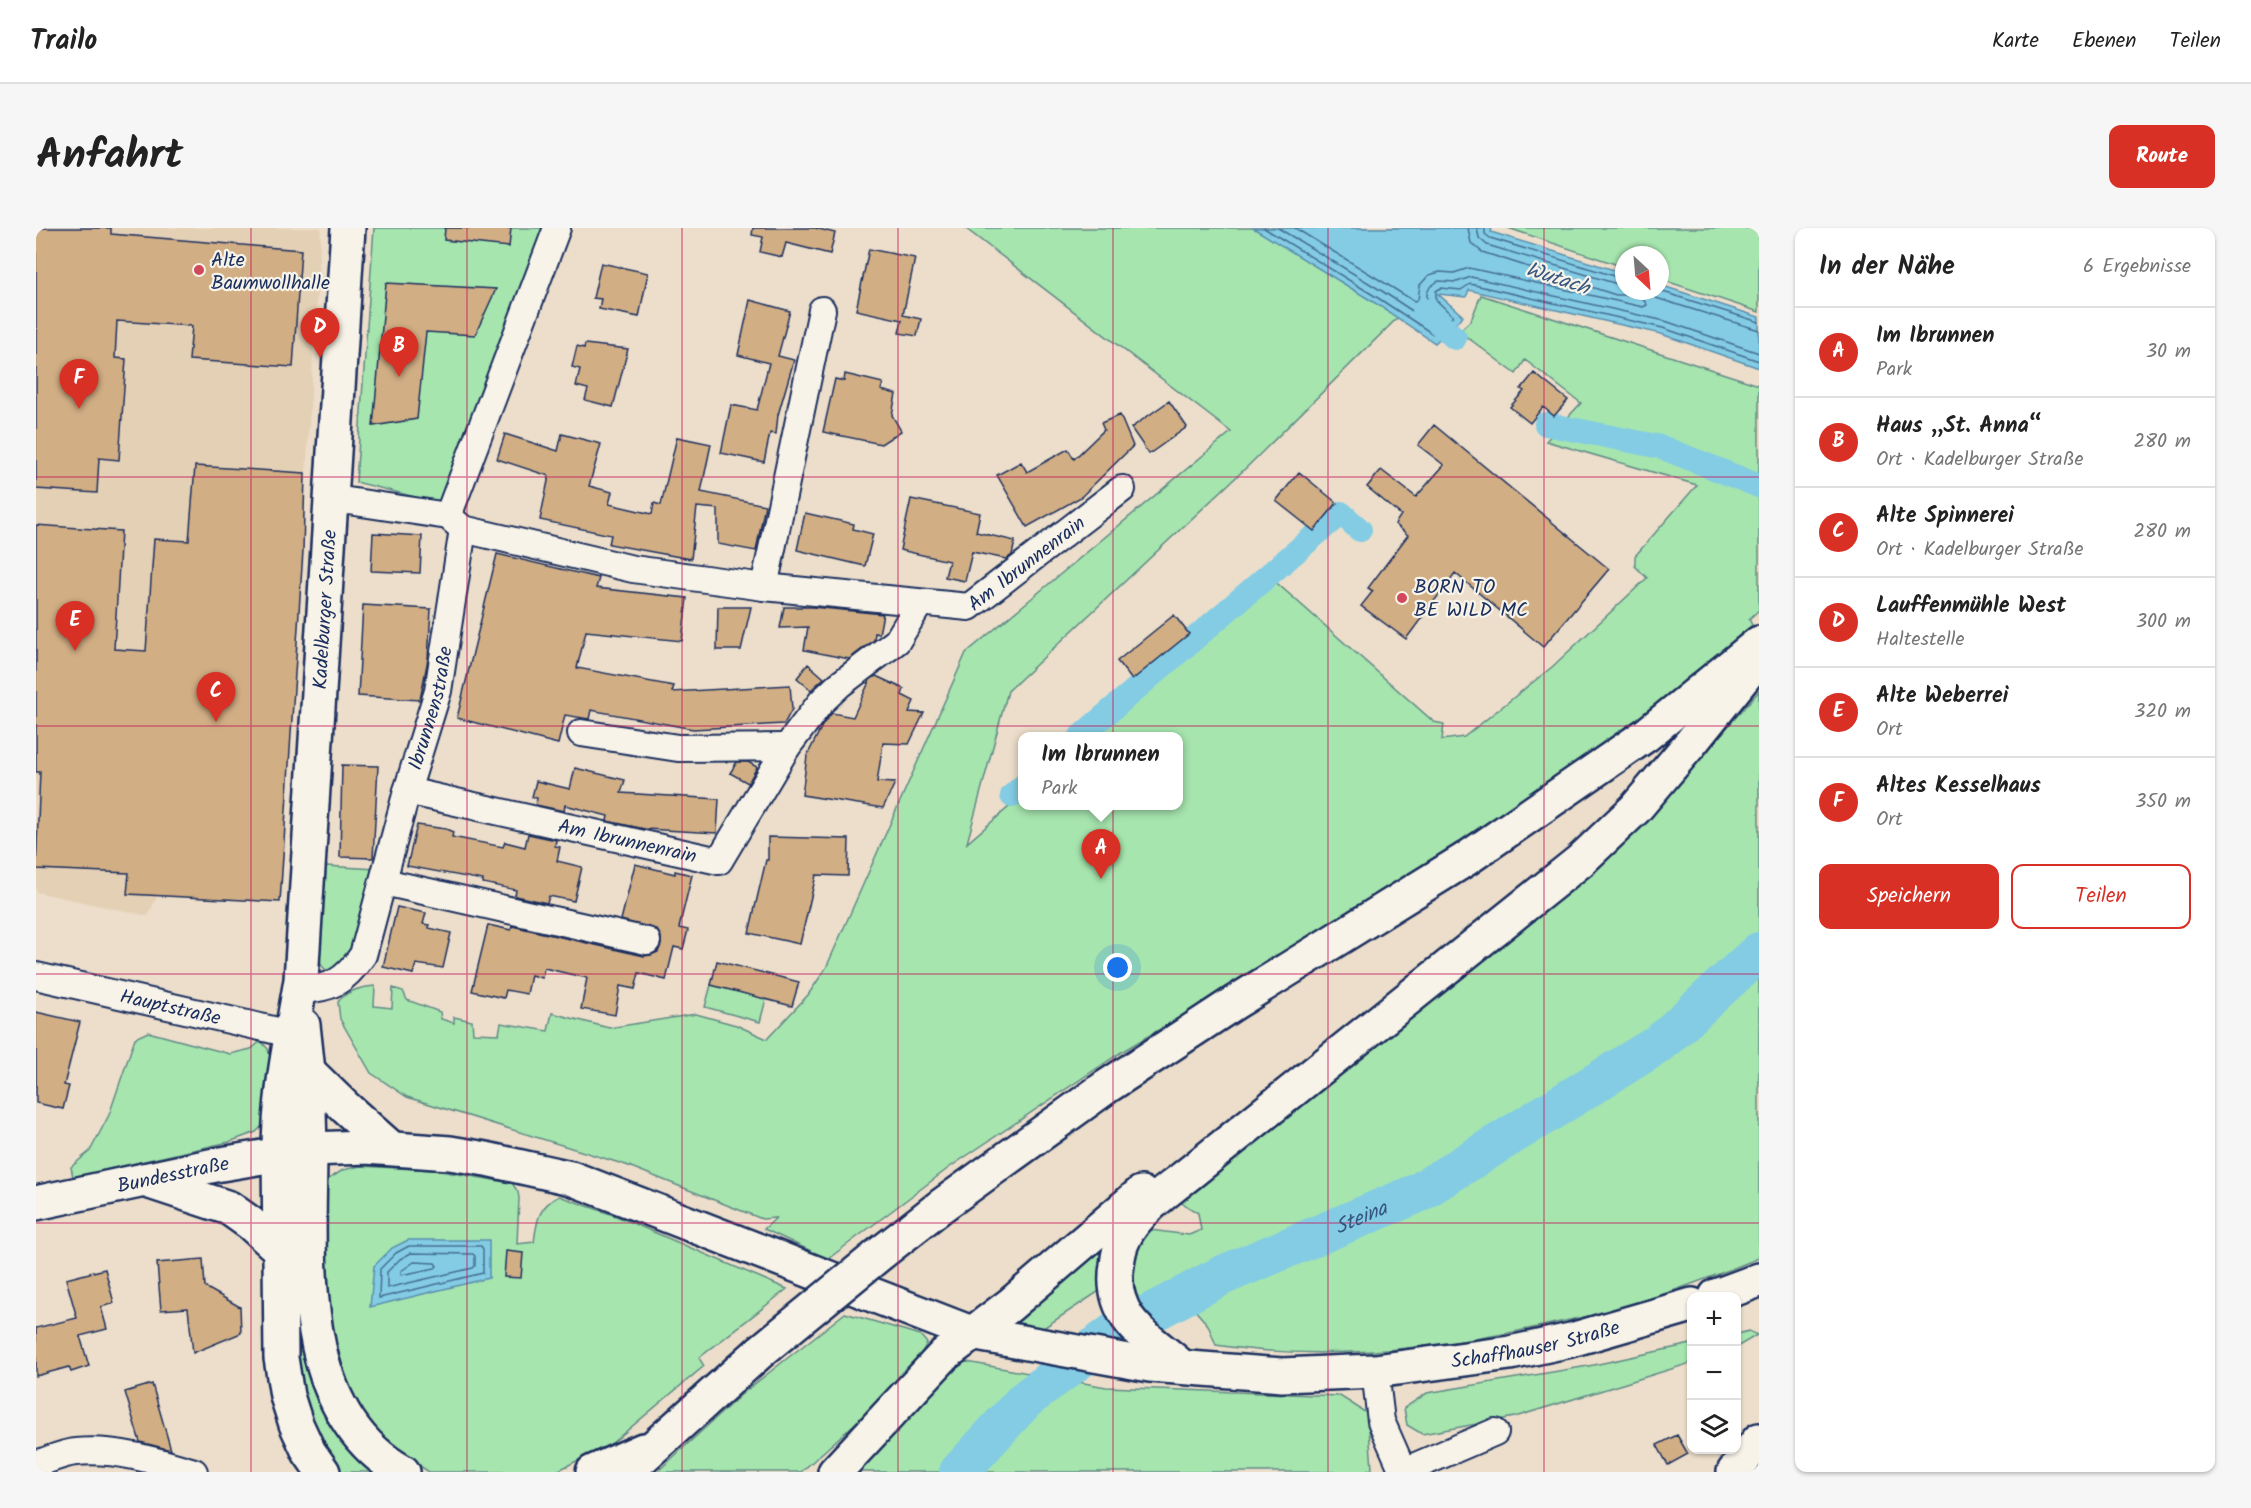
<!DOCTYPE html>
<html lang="de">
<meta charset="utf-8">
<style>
body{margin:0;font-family:Kalam,sans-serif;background:#f6f6f6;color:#222}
.controls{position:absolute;right:18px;bottom:18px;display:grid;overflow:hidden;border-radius:12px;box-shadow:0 2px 4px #0004}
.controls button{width:54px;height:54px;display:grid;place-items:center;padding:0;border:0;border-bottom:2px solid #e0e0e0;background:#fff;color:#222;font:30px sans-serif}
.compass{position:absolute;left:1579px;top:18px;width:54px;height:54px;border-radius:50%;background:#fff;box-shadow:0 2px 4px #0004;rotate:154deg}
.you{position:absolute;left:1082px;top:740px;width:21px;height:21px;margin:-15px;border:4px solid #fff;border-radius:50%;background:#1a73e8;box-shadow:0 0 0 9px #1a73e833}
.badge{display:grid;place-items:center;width:39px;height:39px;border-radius:50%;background:#d93025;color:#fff;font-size:20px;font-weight:700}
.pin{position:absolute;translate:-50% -50px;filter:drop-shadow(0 2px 3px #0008)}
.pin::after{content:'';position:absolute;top:32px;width:21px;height:18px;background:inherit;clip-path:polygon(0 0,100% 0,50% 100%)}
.popup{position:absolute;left:982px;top:504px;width:165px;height:78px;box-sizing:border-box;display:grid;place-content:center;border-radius:12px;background:#fff;filter:drop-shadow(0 2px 4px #0005);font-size:20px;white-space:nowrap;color:#767676}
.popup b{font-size:22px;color:#222}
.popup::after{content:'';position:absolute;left:50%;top:100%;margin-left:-12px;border:12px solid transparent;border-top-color:#fff}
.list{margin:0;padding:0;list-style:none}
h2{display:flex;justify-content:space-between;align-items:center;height:78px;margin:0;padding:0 24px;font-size:26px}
h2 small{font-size:20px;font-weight:400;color:#767676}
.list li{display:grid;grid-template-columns:39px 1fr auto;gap:18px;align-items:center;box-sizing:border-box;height:90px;padding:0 24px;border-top:2px solid #e0e0e0}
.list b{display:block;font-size:22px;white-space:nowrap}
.list p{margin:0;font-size:20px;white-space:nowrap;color:#767676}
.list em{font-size:20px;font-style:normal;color:#767676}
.actions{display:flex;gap:12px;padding:18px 24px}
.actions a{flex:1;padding:14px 0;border:2px solid #d93025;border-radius:12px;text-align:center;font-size:21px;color:#d93025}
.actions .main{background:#d93025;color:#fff}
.icon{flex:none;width:33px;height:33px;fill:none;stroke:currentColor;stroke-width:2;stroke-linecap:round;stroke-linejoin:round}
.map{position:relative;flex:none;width:1723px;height:1244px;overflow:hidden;border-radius:12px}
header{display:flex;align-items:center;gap:36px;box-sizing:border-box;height:84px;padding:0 30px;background:#fff;border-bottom:2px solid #e0e0e0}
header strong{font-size:28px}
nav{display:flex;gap:33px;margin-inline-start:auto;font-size:21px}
.intro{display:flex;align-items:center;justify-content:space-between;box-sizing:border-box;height:144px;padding:0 36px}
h1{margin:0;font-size:42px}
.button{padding:15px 27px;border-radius:12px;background:#d93025;color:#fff;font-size:21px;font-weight:700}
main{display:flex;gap:36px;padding:0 36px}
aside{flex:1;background:#fff;border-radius:12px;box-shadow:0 2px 4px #0004}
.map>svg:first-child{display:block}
.built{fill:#e4d0b5}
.green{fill:#a6e5ae;stroke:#608a86;stroke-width:1.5}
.water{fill:#83cce4;stroke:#598dae;stroke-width:1.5}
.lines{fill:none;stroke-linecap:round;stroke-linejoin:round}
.shore{stroke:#456e94;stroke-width:1.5}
.canal{stroke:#83cce4;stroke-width:24}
.river{stroke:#83cce4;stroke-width:40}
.building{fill:#d2ae84;stroke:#1b2f5e;stroke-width:1.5}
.minor-casing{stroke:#1b2f5e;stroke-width:30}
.secondary-casing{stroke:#1b2f5e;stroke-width:38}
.trunk-casing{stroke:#1b2f5e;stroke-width:38}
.minor{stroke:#f7f3e8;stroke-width:26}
.secondary{stroke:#f7f3e8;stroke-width:33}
.trunk{stroke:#f7f3e8;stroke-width:33}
.trunk-bridge-casing{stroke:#1b2f5e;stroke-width:38;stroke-linecap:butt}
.trunk-bridge{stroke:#f7f3e8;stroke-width:33}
.grid{fill:none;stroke:#c2185b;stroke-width:1.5;stroke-opacity:0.55}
.poi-dot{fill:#d1495b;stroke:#f7f3e8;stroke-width:2}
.labels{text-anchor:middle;stroke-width:4.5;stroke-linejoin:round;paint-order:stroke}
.poi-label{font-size:20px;fill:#1b2f5e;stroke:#f7f3e8;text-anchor:start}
.street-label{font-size:20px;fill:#1b2f5e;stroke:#f7f3e8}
.water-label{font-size:21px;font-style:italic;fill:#355680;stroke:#f7f3e8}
</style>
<header>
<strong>Trailo</strong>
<nav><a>Karte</a><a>Ebenen</a><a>Teilen</a></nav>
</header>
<div class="intro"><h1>Anfahrt</h1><a class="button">Route</a></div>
<main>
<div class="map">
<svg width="1723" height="1244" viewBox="0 0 1723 1244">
<rect width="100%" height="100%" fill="#ecdeca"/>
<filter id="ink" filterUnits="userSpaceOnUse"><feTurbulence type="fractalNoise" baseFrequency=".0167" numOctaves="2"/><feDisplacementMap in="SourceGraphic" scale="12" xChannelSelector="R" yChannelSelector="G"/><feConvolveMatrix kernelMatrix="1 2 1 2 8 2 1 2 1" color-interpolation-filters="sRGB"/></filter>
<g filter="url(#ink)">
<path class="built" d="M 0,0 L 285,0 L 244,674 L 121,668 L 112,688 L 0,664 Z"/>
<path class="green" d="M 338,0 L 515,0 L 407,276 L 320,254 Z
M 929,0 L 1452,0 L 1212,238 L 972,463 L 931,615 L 987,567 L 987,578 L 1143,578 L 1143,508 L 1054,508 L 1235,350 L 1398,494 L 1408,496 L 1406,512 L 1428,509 L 1516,439 L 1611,350 L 1599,338 L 1599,328 L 1661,257 L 1510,213 L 1545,175 L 1489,132 L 1480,146 L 1423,103 L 1435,92 L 1445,67 L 1723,157 L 1723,382 L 1713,391 L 1716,397 L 1644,460 L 1533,542 L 1269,715 L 1087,823 L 914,939 L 792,1031 L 728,1001 L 740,990 L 726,991 L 590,937 L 371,869 L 335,845 L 304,791 L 302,774 C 310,763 326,759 339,758 L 338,778 L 356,780 L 357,760 L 367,763 L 371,772 L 404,784 L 405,791 L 418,795 L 418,789 L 436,793 L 437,805 L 463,806 L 465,795 L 512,803 L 516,785 L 573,800 L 660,786 L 700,797 L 731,811 L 772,767 L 790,740 L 930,425 L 1195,204 Z
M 1472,0 L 1723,0 L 1723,84 L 1624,51 L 1624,27 L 1588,27 L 1588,39 Z
M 1723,463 L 1723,1030 C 1679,1048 1635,1064 1590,1079 C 1569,1086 1546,1089 1524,1094 C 1412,1120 1293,1135 1180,1117 L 1172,1097 L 1156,1079 L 1123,1097 C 1092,1064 1086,1041 1114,1002 L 1153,1007 L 1165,1002 L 1162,985 L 1141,972 L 1607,595 Z
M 289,638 L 340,641 C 335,661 316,731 300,740 C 297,742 293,741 290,742 L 286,738 L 283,730 Z
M 675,757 L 730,771 L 724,794 L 669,779 Z
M 112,804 L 194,826 L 215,821 L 225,813 L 232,821 L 237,839 L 230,894 L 220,904 L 193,914 L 37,949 L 35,939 L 54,923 L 73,887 L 99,810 Z
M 324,938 L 398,942 L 476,955 L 482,964 L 483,970 L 481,1016 L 498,1014 C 501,992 502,979 523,968 L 580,988 L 751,1061 L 663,1130 L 668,1138 L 576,1215 L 519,1244 L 393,1244 L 355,1219 L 331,1196 L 307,1159 L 288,1086 L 287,972 L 291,952 L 307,942 Z
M 261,952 L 266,1095 L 347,1244 L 300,1244 L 278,1205 L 256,1129 Z
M 1078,1008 L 1071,1058 L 1006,1101 L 981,1096 L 977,1093 Z
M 809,1085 L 884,1107 L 891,1115 L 877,1140 L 846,1171 L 765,1244 L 621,1244 L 707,1165 Z
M 1713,1103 L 1721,1107 L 1701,1119 L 1701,1106 Z
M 1655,1116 L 1655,1135 L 1479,1189 L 1386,1206 L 1371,1197 L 1368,1180 L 1391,1165 L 1558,1137 Z
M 931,1134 L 1070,1159 L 1304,1168 L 1332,1186 L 1336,1241 L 1329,1244 L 812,1244 L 919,1136 Z"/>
<path class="water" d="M 1217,0 L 1456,0 L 1455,4 L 1588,45 L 1588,63 L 1624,63 L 1624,57 L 1723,89 L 1723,140 L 1625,106 L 1433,62 L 1430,69 L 1402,66 L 1427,88 L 1399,115 L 1339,75 Z
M 372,1012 L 453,1012 L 453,1050 L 334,1079 L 338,1038 L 356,1020 Z"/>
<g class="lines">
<path class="shore" d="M 1228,0 L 1342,70 L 1397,106 L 1417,88 L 1400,72 L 1400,63 L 1405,60 L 1425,62 L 1434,56 L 1627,100 L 1723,133
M 1242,0 L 1346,63 L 1396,96 L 1405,88 L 1391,73 L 1391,65 L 1394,59 L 1402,53 L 1421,54 L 1435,49 L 1629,93 L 1723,125
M 1259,0 L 1378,73 L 1382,72 L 1384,57 L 1393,47 L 1404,44 L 1418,45 L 1433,40 L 1607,79 L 1611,77 L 1602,63 L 1590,67 L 1580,67 L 1446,24 L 1435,15 L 1432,0
M 1441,0 L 1443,10 L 1451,17 L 1588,58
M 1449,0 L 1449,6 L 1454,10 L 1588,51
M 1612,63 L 1620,70 L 1723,102
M 1624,63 L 1723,94
M 373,1018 L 445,1018 L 447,1021 L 447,1045 L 343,1070 L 344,1041 L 360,1025 Z
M 375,1025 L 437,1026 L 439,1028 L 439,1038 L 437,1040 L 351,1060 L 351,1044 L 364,1031 Z
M 378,1034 L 399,1035 L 401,1038 L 399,1040 L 365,1047 L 365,1043 Z"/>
<path class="canal" d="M 1388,82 L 1419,110
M 1510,196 L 1625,219 L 1723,258
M 1045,508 L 1305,285 L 1324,302
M 976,568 L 987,558"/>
<path class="river" id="s1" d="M 923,1244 L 989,1172 L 1079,1104 L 1187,1047 L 1382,965 L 1624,815 L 1723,724"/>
</g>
<path class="building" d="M 0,0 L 75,0 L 75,6 L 265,22 L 257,139 L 153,132 L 156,98 L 81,93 L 79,130 L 90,131 L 83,232 L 63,230 L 61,265 L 0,261 Z
M 409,0 L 475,0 L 473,19 L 408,12 Z
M 717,0 L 779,0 L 799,5 L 794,26 L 750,15 L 746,29 L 724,24 L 727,9 L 716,7 Z
M 833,21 L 879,30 L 867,87 L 885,91 L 881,108 L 863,105 L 866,92 L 820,82 Z
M 565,35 L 612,45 L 603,89 L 563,81 L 565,71 L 557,70 Z
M 350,55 L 460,61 L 439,107 L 390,104 L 381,191 L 337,198 Z
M 714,72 L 754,83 L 742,128 L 758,132 L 742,187 L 740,206 L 734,205 L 728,234 L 685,225 L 695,177 L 721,182 L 733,135 L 702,127 Z
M 549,116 L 592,121 L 577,179 L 549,172 L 552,161 L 540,158 L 544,141 L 536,139 L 541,118 L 548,120 Z
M 1498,145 L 1532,172 L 1518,188 L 1507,179 L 1494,195 L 1474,179 L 1488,163 L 1485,161 Z
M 809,146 L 847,155 L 845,162 L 860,166 L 856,187 L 865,203 L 845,216 L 787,204 L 799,151 L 808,153 Z
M 1133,173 L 1151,199 L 1113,226 L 1095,200 Z
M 1084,187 L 1097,218 L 1045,269 L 991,299 L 961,247 L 985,234 L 991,244 L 1032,221 L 1038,231 L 1068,202 L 1065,195 Z
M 1398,197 L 1573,341 L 1507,419 L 1419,345 L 1370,411 L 1325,378 L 1337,363 L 1332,360 L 1372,307 L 1359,296 L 1365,287 L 1331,259 L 1345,242 L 1380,269 L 1408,237 L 1382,217 Z
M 469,206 L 522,223 L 526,206 L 565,216 L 553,258 L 576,264 L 573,276 L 616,286 L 618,275 L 625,277 L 641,209 L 675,216 L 665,264 L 729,277 L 720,323 L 682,316 L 682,281 L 661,279 L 655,331 L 573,316 L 575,307 L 504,292 L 513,248 L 461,231 Z
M 159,238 L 269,245 L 267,323 L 244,674 L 91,666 L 93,645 L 0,641 L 4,544 L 0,544 L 0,297 L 85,303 L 78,421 L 110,423 L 118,311 L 153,313 Z
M 1263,244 L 1301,275 L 1278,303 L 1240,273 Z
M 875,271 L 944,285 L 940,304 L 979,313 L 976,327 L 970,331 L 936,324 L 929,353 L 909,349 L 913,333 L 864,322 Z
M 769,285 L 818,296 L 817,301 L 837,306 L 829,338 L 761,322 Z
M 337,305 L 386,308 L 384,345 L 335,343 Z
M 461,326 L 563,350 L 560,360 L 651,370 L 646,413 L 550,403 L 541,440 L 638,458 L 636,464 L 754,457 L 756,481 L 748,496 L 657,501 L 555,482 L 553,491 L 529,487 L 522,516 L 421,490 Z
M 327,377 L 395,381 L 392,431 L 384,472 L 322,468 Z
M 682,379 L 715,379 L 705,422 L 681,422 Z
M 748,379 L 776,379 L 847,386 L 843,406 L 839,405 L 838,412 L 813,431 L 768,422 L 772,399 L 744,400 Z
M 1138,387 L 1153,406 L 1096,452 L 1081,433 Z
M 772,436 L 788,450 L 775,462 L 761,450 Z
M 840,448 L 868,461 L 866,467 L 878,473 L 873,484 L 888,485 L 873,516 L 847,515 L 841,554 L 859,555 L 847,580 L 766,567 L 771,528 L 787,496 L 796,485 L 817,489 L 834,452 Z
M 701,534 L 712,534 L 721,539 L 712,555 L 694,545 Z
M 306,537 L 342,538 L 337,630 L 304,629 Z
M 539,540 L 589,552 L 585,565 L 683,571 L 681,605 L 609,601 L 571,593 L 572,588 L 529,577 L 528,583 L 500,577 L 501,570 L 496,569 L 500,553 L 534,561 Z
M 381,597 L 410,601 L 417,604 L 416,609 L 467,619 L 469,614 L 489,619 L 492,606 L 520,612 L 519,618 L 524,619 L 521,633 L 546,639 L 538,673 L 513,668 L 511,675 L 479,668 L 480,662 L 447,655 L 447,652 L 371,638 Z
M 732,609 L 813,611 L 812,648 L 780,647 L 764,716 L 713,705 L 730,632 L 732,632 Z
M 599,636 L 639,646 L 639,643 L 656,647 L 643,700 L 652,702 L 647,721 L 638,719 L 630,752 L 603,745 L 599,761 L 584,758 L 579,787 L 545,781 L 551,750 L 508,740 L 506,750 L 495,747 L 491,766 L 470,762 L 468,770 L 436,763 L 452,697 L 475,702 L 476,698 L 608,728 L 615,727 L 622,724 L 625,717 L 625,709 L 621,702 L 585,692 Z
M 361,679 L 390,685 L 387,696 L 393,697 L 393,700 L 415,705 L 407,740 L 380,736 L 377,746 L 347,739 Z
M 681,733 L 763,754 L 756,778 L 675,757 Z
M 0,784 L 44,794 L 28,857 L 33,858 L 27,881 L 0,875 Z
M 470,1023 L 487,1025 L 485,1050 L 468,1049 Z
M 167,1031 L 169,1059 L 204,1079 L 205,1105 L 157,1125 L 152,1080 L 125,1082 L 121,1035 Z
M 69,1041 L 78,1075 L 65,1079 L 71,1101 L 44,1108 L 53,1138 L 35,1144 L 33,1139 L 0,1148 L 0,1100 L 41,1090 L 30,1051 Z
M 116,1156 L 135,1222 L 104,1214 L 89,1164 Z
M 1641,1207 L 1652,1226 L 1632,1237 L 1621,1217 Z"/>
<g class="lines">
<defs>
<g id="minor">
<path id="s2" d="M 295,274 L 312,273 L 412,288 L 427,301 L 597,341 L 728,359 L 933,379 L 1086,261"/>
<path d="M 412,288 L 521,0"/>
<path d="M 728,359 L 786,82"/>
<path d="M 545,505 L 642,520 L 751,519"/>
<path id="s3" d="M 371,563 L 683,633 L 751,519 L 785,474 L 803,457 L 861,413 L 884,375"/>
<path d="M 348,654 L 611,713"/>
<path id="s4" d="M 0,748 L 268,809"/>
<path id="s5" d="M 263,762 C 295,761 308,754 327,727 L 371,563 L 402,463 L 427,301"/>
<path d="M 1339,1143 L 1345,1193 L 1367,1243"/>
<path d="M 0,1236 C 13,1232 27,1225 40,1224 C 79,1220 121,1233 158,1244"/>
<path d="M 1366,1244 L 1459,1204"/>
</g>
<g id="secondary">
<path d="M 267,797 L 272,843 L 274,921"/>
<path d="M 272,843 L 310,880 L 355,920"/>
<path id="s6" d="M 243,925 C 243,863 255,812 265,752 L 312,0"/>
<path id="s7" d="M 0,975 L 179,937 L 274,921 L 330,919 L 414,925 L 450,931 L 535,950 L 935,1105 L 1114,1137 L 1246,1147 L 1339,1143 L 1474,1125 L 1535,1112 L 1656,1077"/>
<path d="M 1680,1068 L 1723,1052"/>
<path d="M 1698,1244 L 1723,1212"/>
</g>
<path id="trunk" d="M 274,921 C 274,1027 257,1183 367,1244
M 243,925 L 245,1130 L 251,1168 L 260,1196 L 273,1224 L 287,1244
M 108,952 L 193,980 L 214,995 L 244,1022
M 845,1025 L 905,978 L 1070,859 L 1198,775 L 1430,631 L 1610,507 L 1723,415
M 1146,1139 C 1129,1123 1105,1109 1092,1090 C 1081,1074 1078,1055 1081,1037 C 1082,1028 1084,1018 1088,1010 C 1100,983 1137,959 1160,940 L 1544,633 L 1599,581 L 1654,516 L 1716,439
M 557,1244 L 607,1222
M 590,1244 L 725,1123
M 799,1244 L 908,1127 L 974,1077 L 1105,965"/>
</defs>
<use href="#minor" class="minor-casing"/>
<use href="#secondary" class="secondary-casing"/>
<use href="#trunk" class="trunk-casing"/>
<use href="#minor" class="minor"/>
<use href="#secondary" class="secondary"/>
<use href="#trunk" class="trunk"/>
<defs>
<path id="trunk-bridge" d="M 725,1123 L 845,1025"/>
</defs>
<use href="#trunk-bridge" class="trunk-bridge-casing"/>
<use href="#trunk-bridge" class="trunk-bridge"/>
</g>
</g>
<path class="grid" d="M 215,0 L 215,1244M 431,0 L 431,1244M 646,0 L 646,1244M 862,0 L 862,1244M 1077,0 L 1077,1244M 1292,0 L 1292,1244M 1508,0 L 1508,1244M 0,249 L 1723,249M 0,498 L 1723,498M 0,746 L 1723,746M 0,995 L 1723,995"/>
<g class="poi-dot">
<circle cx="163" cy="42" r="6"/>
<circle cx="1366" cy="370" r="6"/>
</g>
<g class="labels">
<g class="poi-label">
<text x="175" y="38">Alte<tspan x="175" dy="23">Baumwollhalle</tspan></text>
<text x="1378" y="365">BORN TO<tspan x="1378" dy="23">BE WILD MC</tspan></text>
</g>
<g class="street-label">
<text dy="7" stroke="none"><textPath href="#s2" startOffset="723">Am Ibrunnenrain</textPath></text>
<text dy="7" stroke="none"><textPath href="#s6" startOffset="546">Kadelburger Straße</textPath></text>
<text dy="7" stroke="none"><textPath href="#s5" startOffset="333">Ibrunnenstraße</textPath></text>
<text dy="7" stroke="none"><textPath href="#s3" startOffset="226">Am Ibrunnenrain</textPath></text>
<text dy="7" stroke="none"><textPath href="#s4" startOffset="138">Hauptstraße</textPath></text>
<text dy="7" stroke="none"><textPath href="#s7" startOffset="140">Bundesstraße</textPath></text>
<text dy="7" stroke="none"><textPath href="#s7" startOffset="1542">Schaffhauser Straße</textPath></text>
</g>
<g class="water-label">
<text transform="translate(1522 50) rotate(18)" y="7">Wutach</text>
<text dy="7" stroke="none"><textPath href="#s1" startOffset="482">Steina</textPath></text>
</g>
</g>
</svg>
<div class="controls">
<button>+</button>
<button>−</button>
<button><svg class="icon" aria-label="layers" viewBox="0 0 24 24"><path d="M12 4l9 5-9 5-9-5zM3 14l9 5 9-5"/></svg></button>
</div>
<svg class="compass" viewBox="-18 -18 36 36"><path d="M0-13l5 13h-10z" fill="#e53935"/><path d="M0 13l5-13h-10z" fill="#767676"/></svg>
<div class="you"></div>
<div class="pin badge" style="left:1065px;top:651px">A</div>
<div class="popup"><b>Im Ibrunnen</b>Park</div>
<div class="pin badge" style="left:363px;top:149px">B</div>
<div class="pin badge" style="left:180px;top:494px">C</div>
<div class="pin badge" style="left:284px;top:130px">D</div>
<div class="pin badge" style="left:39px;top:423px">E</div>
<div class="pin badge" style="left:43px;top:181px">F</div>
</div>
<aside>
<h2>In der Nähe<small>6 Ergebnisse</small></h2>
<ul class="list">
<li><span class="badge">A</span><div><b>Im Ibrunnen</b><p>Park</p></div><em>30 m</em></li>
<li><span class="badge">B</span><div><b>Haus „St. Anna“</b><p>Ort · Kadelburger Straße</p></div><em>280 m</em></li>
<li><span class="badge">C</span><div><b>Alte Spinnerei</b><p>Ort · Kadelburger Straße</p></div><em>280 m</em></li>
<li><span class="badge">D</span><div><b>Lauffenmühle West</b><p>Haltestelle</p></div><em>300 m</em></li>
<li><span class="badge">E</span><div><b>Alte Weberrei</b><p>Ort</p></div><em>320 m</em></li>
<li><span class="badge">F</span><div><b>Altes Kesselhaus</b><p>Ort</p></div><em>350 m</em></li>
</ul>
<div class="actions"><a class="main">Speichern</a><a>Teilen</a></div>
</aside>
</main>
